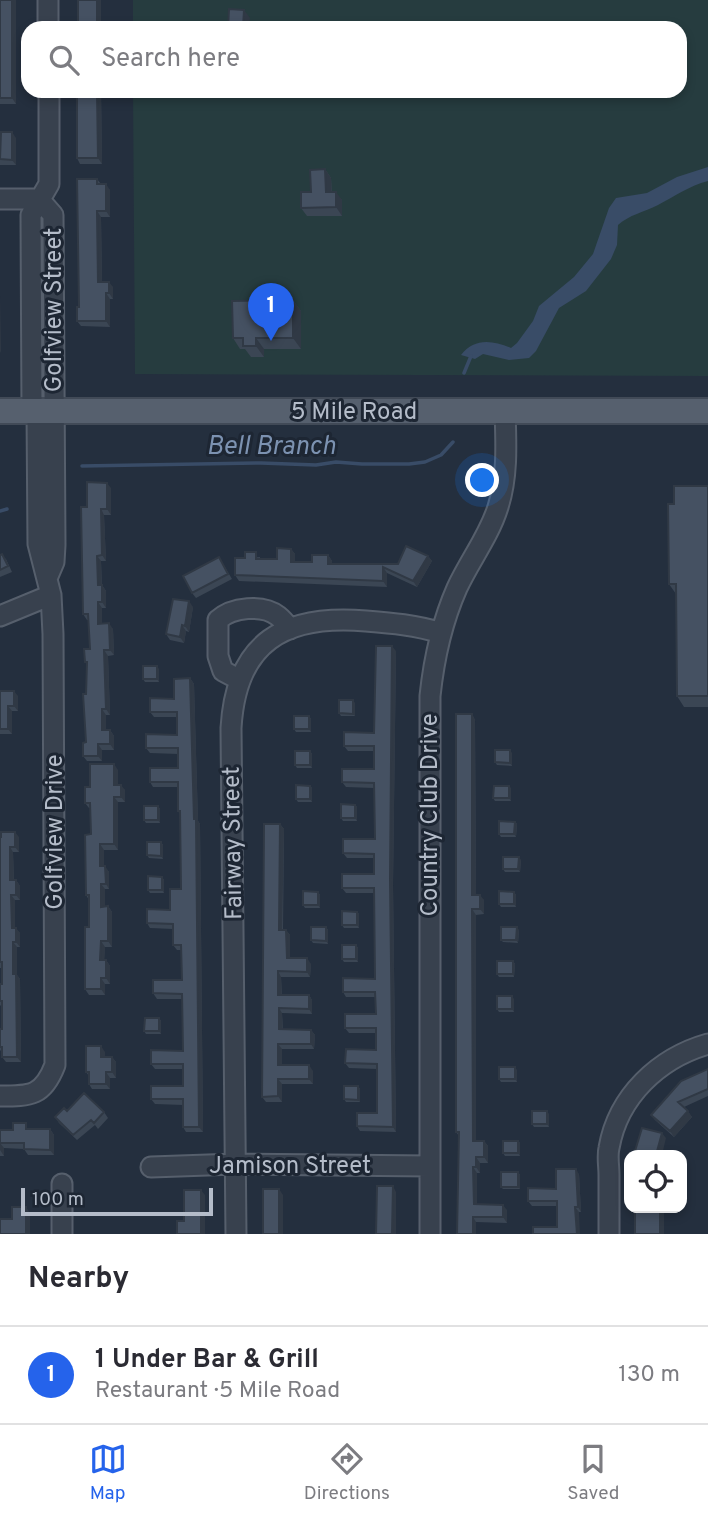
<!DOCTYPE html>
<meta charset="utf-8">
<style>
body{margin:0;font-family:Overpass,sans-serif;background:#f7f7f7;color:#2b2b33}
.controls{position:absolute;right:21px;bottom:21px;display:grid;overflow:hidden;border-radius:14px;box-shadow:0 4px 10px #0003}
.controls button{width:63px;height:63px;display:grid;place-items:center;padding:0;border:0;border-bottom:2px solid #e1e1e2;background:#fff;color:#2b2b33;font:35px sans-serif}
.scale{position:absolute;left:21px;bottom:18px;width:192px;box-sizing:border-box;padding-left:7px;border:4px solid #b4bcc9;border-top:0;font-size:19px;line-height:24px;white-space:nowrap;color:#b4bcc9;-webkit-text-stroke:5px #1d2633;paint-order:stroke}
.you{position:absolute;left:483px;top:481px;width:24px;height:24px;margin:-18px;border:5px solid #fff;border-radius:50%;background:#1a73e8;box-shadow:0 0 0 10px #1a73e833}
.badge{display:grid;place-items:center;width:46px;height:46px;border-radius:50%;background:#2563eb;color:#fff;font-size:23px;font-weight:700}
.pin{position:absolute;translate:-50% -58px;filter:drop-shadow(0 2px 4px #0008)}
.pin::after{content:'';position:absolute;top:37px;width:24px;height:21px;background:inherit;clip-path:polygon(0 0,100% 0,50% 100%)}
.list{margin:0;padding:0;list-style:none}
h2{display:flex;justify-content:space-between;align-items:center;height:91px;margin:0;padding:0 28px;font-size:30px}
h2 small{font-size:23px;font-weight:400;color:#7c7c81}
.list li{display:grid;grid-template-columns:46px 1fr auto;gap:21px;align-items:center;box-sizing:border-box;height:98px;padding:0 28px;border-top:2px solid #e1e1e2}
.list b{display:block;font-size:26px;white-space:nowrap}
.list p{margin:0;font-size:23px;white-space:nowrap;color:#7c7c81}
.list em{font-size:23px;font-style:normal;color:#7c7c81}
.icon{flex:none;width:38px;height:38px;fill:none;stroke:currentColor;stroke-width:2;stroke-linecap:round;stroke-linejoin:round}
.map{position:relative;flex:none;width:708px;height:1234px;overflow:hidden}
.search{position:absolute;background:#fff;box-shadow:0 4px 10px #0003;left:21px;right:21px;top:21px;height:77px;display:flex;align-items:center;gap:18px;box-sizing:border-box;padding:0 24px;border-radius:21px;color:#7c7c81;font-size:26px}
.sheet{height:189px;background:#fff}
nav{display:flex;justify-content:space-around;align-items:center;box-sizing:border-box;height:98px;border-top:2px solid #e1e1e2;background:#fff;font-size:19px;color:#7c7c81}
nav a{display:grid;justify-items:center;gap:4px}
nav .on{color:#2563eb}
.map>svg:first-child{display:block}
.green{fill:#263c3f}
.water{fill:#394c67}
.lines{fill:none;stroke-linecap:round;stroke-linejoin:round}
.stream{stroke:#394c67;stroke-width:3.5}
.minor-casing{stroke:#565f6c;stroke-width:23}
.major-casing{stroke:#414a57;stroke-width:28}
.minor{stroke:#38414e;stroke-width:19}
.major{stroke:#56606e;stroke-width:24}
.wall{fill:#3b4654}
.shaded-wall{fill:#303945}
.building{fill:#455162;stroke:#303945;stroke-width:2}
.labels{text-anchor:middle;stroke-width:6;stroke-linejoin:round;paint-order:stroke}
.street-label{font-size:24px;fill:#b4bcc9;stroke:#1d2633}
.water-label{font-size:26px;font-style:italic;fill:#7c92b1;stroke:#1d2633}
</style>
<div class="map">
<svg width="708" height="1234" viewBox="0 0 708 1234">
<rect width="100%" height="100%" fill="#242f3e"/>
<path class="green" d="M 133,0 L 708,0 L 708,376 L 135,374 L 133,91 L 680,91 L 680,28 L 133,28 Z"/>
<path class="water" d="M 708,167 L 708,181 C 689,186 675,196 658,205 C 644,212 629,215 618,225 L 617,245 L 611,259 L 586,291 L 559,308 L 536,351 L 529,358 L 509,360 L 483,354 L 475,359 L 461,355 C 474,338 492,340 511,348 L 517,343 L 533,321 L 539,306 L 574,277 L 593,254 L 609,208 L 616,198 L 647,193 L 677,177 Z"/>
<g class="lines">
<path class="stream" d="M 464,373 L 471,356
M 82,466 L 261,463 L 316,465 L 336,462 L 362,464 L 409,464 L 425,462 L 441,455 L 453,442
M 0,511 L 7,509"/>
<defs>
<path id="minor" d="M 48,0 L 48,28
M 0,199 L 39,199
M 39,199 L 53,215 L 55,545 L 54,562 L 48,576
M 32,411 L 31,215 L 49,184 L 49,91
M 0,616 L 51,595
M 240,680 L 223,671 L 218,656 L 218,620 C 232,607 263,604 278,616 C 283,620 287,625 290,629
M 0,1096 C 31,1096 43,1096 55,1065 L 53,634 L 51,595 L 38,544 L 37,411
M 151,1167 L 236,1164 L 430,1166
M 62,1234 L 62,1184
M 236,1234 L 231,728 C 236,642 284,614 366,621 C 391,623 416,625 441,633
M 430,1234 L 430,696 C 434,658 442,622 457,588 C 470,560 489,536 498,507 C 508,476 506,442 505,411
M 609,1234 C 609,1214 609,1194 609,1175 C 609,1166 607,1156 609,1148 C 618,1096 659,1058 708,1044"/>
<path id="major" d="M 0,411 L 708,411"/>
</defs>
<use href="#minor" class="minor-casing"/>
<use href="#major" class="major-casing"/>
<use href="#minor" class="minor"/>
<use href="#major" class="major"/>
</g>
<path class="wall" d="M 0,0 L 16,0 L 16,104 L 0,104 Z
M 77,91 L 101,91 L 102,164 L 80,164 L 77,158 Z
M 227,91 L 245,91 L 244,96 L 229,95 Z
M 0,137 L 16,138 L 16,165 L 0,165 Z
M 325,169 L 331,178 L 332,192 L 342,200 L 342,216 L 307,216 L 301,208 Z
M 97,179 L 101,184 L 110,190 L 110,217 L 101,217 L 102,282 L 113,287 L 113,299 L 110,299 L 110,327 L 81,326 L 77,321 Z
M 293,300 L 301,311 L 301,349 L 264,349 L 264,357 L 251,357 L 245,349 L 240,349 L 233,338 Z
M 708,486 L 708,707 L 684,707 L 677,696 L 676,594 L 669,584 L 674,504 Z
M 111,488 L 111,515 L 104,515 L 106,561 L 101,561 L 102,585 L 106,591 L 106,608 L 102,608 L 102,624 L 113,629 L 114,655 L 108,656 L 110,715 L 106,715 L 106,730 L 110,730 L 114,736 L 114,750 L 102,750 L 102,761 L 87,761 L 83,756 L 86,742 L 87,665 L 85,662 L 90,649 L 89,620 L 87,620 L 83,614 L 87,507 Z
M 291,549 L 295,554 L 295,562 L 312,562 L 328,555 L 332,561 L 332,564 L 398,564 L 428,556 L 432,561 L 417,587 L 387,573 L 387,587 L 239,581 L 235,575 L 245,558 L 260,557 L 260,559 L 277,559 Z
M 0,555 L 6,559 L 12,572 L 0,577 Z
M 219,557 L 232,579 L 196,598 L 192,593 Z
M 193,607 L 189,632 L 186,631 L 184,643 L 170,640 L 166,634 Z
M 396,651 L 393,885 L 396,1132 L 360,1131 L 357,1126 L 377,1113 L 377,1069 L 349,1068 L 345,1063 L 376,1050 L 376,1033 L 349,1033 L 345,1028 L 376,1014 L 375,997 L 346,997 L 343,992 L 375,979 L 374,893 L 346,893 L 342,888 L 374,874 L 374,858 L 347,858 L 343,853 L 375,839 L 374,788 L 346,787 L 342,782 L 374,769 L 374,751 L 348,751 L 344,746 L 374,733 Z
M 159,669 L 159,682 L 145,682 L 143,679 Z
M 190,678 L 194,684 L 198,821 L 200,824 L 203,1132 L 186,1132 L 183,1127 L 183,1105 L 155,1104 L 151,1099 L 183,1086 L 183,1069 L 155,1069 L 151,1064 L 183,1051 L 182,999 L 157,999 L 153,993 L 182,980 L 181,950 L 177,950 L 173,945 L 173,929 L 150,928 L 147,923 L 170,910 L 181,889 L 180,814 L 178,811 L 178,787 L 153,787 L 150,782 L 178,768 L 178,754 L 150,753 L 146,748 L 177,735 L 177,717 L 154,717 L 150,712 L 174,699 Z
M 0,691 L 18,696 L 18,711 L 12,711 L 12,734 L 0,734 Z
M 355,703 L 355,716 L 341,716 L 339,713 Z
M 472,714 L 475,720 L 476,895 L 484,900 L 484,914 L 476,915 L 476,1141 L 484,1141 L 488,1146 L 488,1163 L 480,1163 L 480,1173 L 477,1173 L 477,1204 L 507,1210 L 507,1223 L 476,1222 L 476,1234 L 457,1234 L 459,1136 L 456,1132 Z
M 309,716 L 311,719 L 311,732 L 296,732 L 294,729 Z
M 310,751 L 312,754 L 312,768 L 297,768 L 295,765 Z
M 512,753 L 512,766 L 497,765 L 495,762 Z
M 118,770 L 118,785 L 125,790 L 125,802 L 118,802 L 118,850 L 104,850 L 104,866 L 109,872 L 109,889 L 105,889 L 105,907 L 108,906 L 112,912 L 112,947 L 105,947 L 104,960 L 106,960 L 110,966 L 110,984 L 105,984 L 105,995 L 89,995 L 85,989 L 89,927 L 89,900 L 86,895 L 91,834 L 90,808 L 89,808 L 85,803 L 90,787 Z
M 310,786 L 312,788 L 312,802 L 298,802 L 296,799 Z
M 511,788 L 511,801 L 495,801 L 493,798 Z
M 355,805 L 357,807 L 357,821 L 343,821 L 341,818 Z
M 158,806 L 160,809 L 160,823 L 146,823 L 144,820 Z
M 515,822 L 517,824 L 516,837 L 501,837 L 499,834 Z
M 280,824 L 284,829 L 283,930 L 286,930 L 290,935 L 290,958 L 311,964 L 310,977 L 281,977 L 282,995 L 309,995 L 312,1000 L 312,1014 L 282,1013 L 283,1029 L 311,1030 L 315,1035 L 314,1049 L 282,1049 L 282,1065 L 313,1071 L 313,1084 L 282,1084 L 282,1102 L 266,1102 L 262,1097 Z
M 0,837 L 19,837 L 19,852 L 13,852 L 14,880 L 16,880 L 20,886 L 20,900 L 15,900 L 15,928 L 20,933 L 20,947 L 17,947 L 17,975 L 20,979 L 21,1062 L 6,1062 L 2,1057 L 2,1052 L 0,1050 L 0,1029 L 2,1029 L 2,1007 L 0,1005 L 0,984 L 2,984 L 2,968 L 0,968 Z
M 161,842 L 163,845 L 163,859 L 149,858 L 147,855 Z
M 521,860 L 520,872 L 505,872 L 503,869 Z
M 162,877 L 164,880 L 164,893 L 150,893 L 148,890 Z
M 318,892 L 320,895 L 320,908 L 305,908 L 303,905 Z
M 514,892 L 516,895 L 516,907 L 501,907 L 499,904 Z
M 357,912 L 359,914 L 359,928 L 344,928 L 342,925 Z
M 326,927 L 328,930 L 328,944 L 313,943 L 311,940 Z
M 519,930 L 518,943 L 503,942 L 501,940 Z
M 356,945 L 358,948 L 358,962 L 344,962 L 342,959 Z
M 513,961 L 515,964 L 514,977 L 499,977 L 497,974 Z
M 514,999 L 514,1012 L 499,1012 L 497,1009 Z
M 159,1018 L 161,1021 L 161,1034 L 146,1034 L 144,1031 Z
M 105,1052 L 105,1057 L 112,1057 L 116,1062 L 116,1078 L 110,1078 L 110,1089 L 92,1089 L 89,1084 L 89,1076 L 86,1072 Z
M 708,1069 L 708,1096 L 684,1107 L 692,1117 L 674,1137 L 655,1120 L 651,1115 Z
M 517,1070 L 517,1082 L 501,1082 L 499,1079 Z
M 358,1086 L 360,1089 L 360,1102 L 346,1102 L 344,1099 Z
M 67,1111 L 104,1112 L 108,1118 L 98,1129 L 95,1125 L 77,1140 L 59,1123 L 55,1117 Z
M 549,1114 L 549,1127 L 534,1127 L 532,1124 Z
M 50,1129 L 54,1135 L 54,1155 L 28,1155 L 24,1149 L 4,1148 L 4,1156 L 0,1156 L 0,1130 Z
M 518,1141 L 520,1143 L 520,1156 L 505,1156 L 503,1153 Z
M 518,1172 L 520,1175 L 520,1189 L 503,1189 L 501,1187 Z
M 579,1174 L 581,1212 L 579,1212 L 557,1227 L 557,1206 L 532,1206 L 528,1201 L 556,1189 Z"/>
<path class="shaded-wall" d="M 12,0 L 16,0 L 16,104 L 12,98 Z
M 97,0 L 101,0 L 101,28 L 97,28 Z
M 244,10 L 250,18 L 249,28 L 243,28 Z
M 97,91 L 101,91 L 102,164 L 98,158 Z
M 12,132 L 16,138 L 16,165 L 12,160 Z
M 325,169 L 331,178 L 332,200 L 326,192 Z
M 106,184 L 110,190 L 110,217 L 106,211 Z
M 336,192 L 342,200 L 342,216 L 336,207 Z
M 97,211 L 101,217 L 102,287 L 98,282 Z
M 109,282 L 113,287 L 113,299 L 109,293 Z
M 106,293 L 110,299 L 110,327 L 106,321 Z
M 0,296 L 1,353 L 0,351 Z
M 293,300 L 301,311 L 301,349 L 293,338 Z
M 256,338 L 264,349 L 264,357 L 256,346 Z
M 107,483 L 111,488 L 111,515 L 107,509 Z
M 101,509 L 104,515 L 106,561 L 102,555 Z
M 291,549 L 295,554 L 295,568 L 291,562 Z
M 328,555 L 332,561 L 332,570 L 328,564 Z
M 97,556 L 101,561 L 102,591 L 98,585 Z
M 428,556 L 432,561 L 417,587 L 413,581 Z
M 383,567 L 387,573 L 387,587 L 383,581 Z
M 102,585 L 106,591 L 106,608 L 102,602 Z
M 189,601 L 193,607 L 189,632 L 185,626 Z
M 98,602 L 102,608 L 102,629 L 98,624 Z
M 109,623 L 113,629 L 114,655 L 110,650 Z
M 182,625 L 186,631 L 184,643 L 180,637 Z
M 392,646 L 396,651 L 393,885 L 396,1132 L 393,1127 L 390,880 Z
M 104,650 L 108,656 L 110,715 L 106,709 Z
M 157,666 L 159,669 L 159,682 L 157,679 Z
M 190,678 L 194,684 L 198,821 L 200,824 L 203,1132 L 199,1127 L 194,819 Z
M 14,691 L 18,696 L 18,711 L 14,706 Z
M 353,700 L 355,703 L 355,716 L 353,714 Z
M 8,706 L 12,711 L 12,734 L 8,729 Z
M 102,709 L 106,715 L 106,736 L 102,730 Z
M 472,714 L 475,720 L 476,900 L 472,895 Z
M 309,716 L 311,719 L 311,732 L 309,729 Z
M 110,730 L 114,736 L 114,750 L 110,744 Z
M 98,744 L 102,750 L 102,761 L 98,756 Z
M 510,750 L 512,753 L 512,766 L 510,763 Z
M 310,751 L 312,754 L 312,768 L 310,765 Z
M 114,764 L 118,770 L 118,790 L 114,785 Z
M 121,785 L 125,790 L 125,802 L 121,797 Z
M 310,786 L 312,788 L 312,802 L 310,799 Z
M 509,786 L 511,788 L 511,801 L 509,798 Z
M 114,797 L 118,802 L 118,850 L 114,844 Z
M 355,805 L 357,807 L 357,821 L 355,818 Z
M 158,806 L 160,809 L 160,823 L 158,820 Z
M 515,822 L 517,824 L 516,837 L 514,834 Z
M 280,824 L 284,829 L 282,935 L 279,930 Z
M 15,832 L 19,837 L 19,852 L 15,847 Z
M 161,842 L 163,845 L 163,859 L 161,856 Z
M 100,844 L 104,850 L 104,872 L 100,866 Z
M 10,847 L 13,852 L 14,886 L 10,880 Z
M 519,857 L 521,860 L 520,872 L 518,869 Z
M 105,866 L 109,872 L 109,889 L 106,884 Z
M 162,877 L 164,880 L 164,893 L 162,890 Z
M 16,880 L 20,886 L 20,900 L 16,895 Z
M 101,884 L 105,889 L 105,912 L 101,907 Z
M 318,892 L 320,895 L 320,908 L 318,905 Z
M 514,892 L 516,895 L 516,907 L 514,904 Z
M 11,895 L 15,900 L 15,933 L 12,928 Z
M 480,895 L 484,900 L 484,914 L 480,909 Z
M 108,906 L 112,912 L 112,947 L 108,941 Z
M 472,909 L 476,915 L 476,1146 L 473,1141 Z
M 357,912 L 359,914 L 359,928 L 357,925 Z
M 326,927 L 328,930 L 328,944 L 326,941 Z
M 517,927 L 519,930 L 518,943 L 516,940 Z
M 16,928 L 20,933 L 20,947 L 16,942 Z
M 286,930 L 290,935 L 290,963 L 287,958 Z
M 101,941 L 105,947 L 104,966 L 100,960 Z
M 13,942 L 17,947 L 17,975 L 20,979 L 21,1062 L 17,1057 L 13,974 Z
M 356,945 L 358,948 L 358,962 L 356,959 Z
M 307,958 L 311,964 L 310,977 L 307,972 Z
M 106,960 L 110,966 L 110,984 L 106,978 Z
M 513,961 L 515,964 L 514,977 L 513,974 Z
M 278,971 L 281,977 L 282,1000 L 278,995 Z
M 101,978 L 105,984 L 105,995 L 101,989 Z
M 309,995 L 312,1000 L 312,1014 L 309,1009 Z
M 512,996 L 514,999 L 514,1012 L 512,1009 Z
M 279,1008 L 282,1013 L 283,1035 L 279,1029 Z
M 159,1018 L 161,1021 L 161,1034 L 159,1031 Z
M 311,1030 L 315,1035 L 314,1049 L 311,1044 Z
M 278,1044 L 282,1049 L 282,1070 L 278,1065 Z
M 101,1046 L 105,1052 L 105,1063 L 101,1057 Z
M 112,1057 L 116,1062 L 116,1078 L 112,1072 Z
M 309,1065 L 313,1071 L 313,1084 L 309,1079 Z
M 515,1067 L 517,1070 L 517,1082 L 515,1079 Z
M 106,1072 L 110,1078 L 110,1089 L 106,1084 Z
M 278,1079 L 282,1084 L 282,1102 L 278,1096 Z
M 358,1086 L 360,1089 L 360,1102 L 358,1100 Z
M 547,1111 L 549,1114 L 549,1127 L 547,1124 Z
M 688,1111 L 692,1117 L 674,1137 L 670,1131 Z
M 50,1129 L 54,1135 L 54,1155 L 50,1150 Z
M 662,1133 L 666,1138 L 662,1155 L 656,1155 Z
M 484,1141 L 488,1146 L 488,1163 L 484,1157 Z
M 518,1141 L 520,1143 L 520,1156 L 518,1153 Z
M 0,1143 L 4,1148 L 4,1156 L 0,1150 Z
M 476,1157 L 480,1163 L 480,1173 L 476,1167 Z
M 473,1167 L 477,1173 L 477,1210 L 474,1204 Z
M 576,1169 L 579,1174 L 581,1212 L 578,1207 Z
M 518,1172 L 520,1175 L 520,1189 L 518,1187 Z
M 393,1186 L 396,1192 L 396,1234 L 392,1234 Z
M 279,1189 L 283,1195 L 283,1234 L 279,1234 Z
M 201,1190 L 205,1195 L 205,1234 L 201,1234 Z
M 503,1205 L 507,1210 L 507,1223 L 503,1217 Z
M 26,1207 L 30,1213 L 30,1234 L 26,1234 Z
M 575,1207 L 579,1212 L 580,1234 L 577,1234 Z
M 660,1208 L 664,1208 L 664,1234 L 660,1234 Z
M 473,1217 L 476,1222 L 476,1234 L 473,1234 Z"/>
<path class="building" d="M 0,0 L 12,0 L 12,98 L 0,98 Z
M 78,0 L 97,0 L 97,28 L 78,28 Z
M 229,9 L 244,10 L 243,28 L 228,28 Z
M 77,91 L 97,91 L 98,158 L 77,158 Z
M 1,132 L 12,132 L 12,160 L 0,159 Z
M 325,169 L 326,192 L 336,192 L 336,207 L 301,208 L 301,192 L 311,192 L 310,170 Z
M 77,179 L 97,179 L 97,184 L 106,184 L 106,211 L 97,211 L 98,282 L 109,282 L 109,293 L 106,293 L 106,321 L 77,321 L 77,307 L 79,307 Z
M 293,300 L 293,338 L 256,338 L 256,346 L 243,346 L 243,338 L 233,338 L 232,301 Z
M 87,482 L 107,483 L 107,509 L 101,509 L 102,555 L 97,556 L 98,585 L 102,585 L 102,602 L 98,602 L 98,624 L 109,623 L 110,650 L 104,650 L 106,709 L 102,709 L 102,730 L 110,730 L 110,744 L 98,744 L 98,756 L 83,756 L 83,743 L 86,742 L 83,694 L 86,694 L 87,662 L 85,662 L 84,649 L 90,649 L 88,614 L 83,614 L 81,507 L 87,507 Z
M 674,486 L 708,486 L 708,696 L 677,696 L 676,584 L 669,584 L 668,504 L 674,504 Z
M 406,546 L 428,556 L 413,581 L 383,567 L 383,581 L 235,575 L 235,558 L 245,558 L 245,552 L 256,552 L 256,559 L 277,559 L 277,548 L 291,549 L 291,562 L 312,562 L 312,555 L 328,555 L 328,564 L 398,564 Z
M 2,554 L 8,566 L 0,570 L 0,555 Z
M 219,557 L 228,574 L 192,593 L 183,576 Z
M 173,599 L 189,601 L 185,626 L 182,625 L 180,637 L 166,634 Z
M 376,646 L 392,646 L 390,880 L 393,1127 L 357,1126 L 357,1113 L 377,1113 L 377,1064 L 345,1063 L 346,1049 L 376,1050 L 376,1028 L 345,1028 L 345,1014 L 376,1014 L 375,992 L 343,992 L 343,978 L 375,979 L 374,888 L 342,888 L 342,874 L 374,874 L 374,854 L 343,853 L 343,839 L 375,839 L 374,783 L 342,782 L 342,769 L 374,769 L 374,746 L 344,746 L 344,732 L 374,733 Z
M 143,666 L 157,666 L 157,679 L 143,679 Z
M 190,678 L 194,819 L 196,819 L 199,1127 L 183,1127 L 183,1099 L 151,1099 L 151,1086 L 183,1086 L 183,1064 L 151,1064 L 151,1050 L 183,1051 L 182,994 L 153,993 L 153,980 L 182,980 L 181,945 L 173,945 L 173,924 L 147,923 L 147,909 L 170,910 L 170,889 L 181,889 L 180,811 L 178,811 L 178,782 L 150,782 L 150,768 L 178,768 L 178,748 L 146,748 L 146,734 L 177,735 L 177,712 L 150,712 L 150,698 L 174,699 L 174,679 Z
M 0,691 L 14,691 L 14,706 L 8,706 L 8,729 L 0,729 Z
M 339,700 L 353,700 L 353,714 L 339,713 Z
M 456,714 L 472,714 L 472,895 L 480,895 L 480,909 L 472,909 L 473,1141 L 484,1141 L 484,1157 L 476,1157 L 476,1167 L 473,1167 L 474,1204 L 503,1205 L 503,1217 L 473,1217 L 473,1234 L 457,1234 L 459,1132 L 456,1132 Z
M 294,716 L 309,716 L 309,729 L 294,729 Z
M 495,750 L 510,750 L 510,763 L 495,762 Z
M 295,751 L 310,751 L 310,765 L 295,765 Z
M 90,764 L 114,764 L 114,785 L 121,785 L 121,797 L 114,797 L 114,844 L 100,844 L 100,866 L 105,866 L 106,884 L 101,884 L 101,907 L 108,906 L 108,941 L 101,941 L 100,960 L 106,960 L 106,978 L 101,978 L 101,989 L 85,989 L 85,927 L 89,927 L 89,895 L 86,895 L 85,835 L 91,834 L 90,803 L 85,803 L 85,787 L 90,787 Z
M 296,785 L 310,786 L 310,799 L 296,799 Z
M 494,786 L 509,786 L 509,798 L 493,798 Z
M 341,804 L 355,805 L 355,818 L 341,818 Z
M 144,806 L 158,806 L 158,820 L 144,820 Z
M 499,821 L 515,822 L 514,834 L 499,834 Z
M 264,824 L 280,824 L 279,930 L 286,930 L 287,958 L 307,958 L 307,972 L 278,971 L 278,995 L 309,995 L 309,1009 L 279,1008 L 279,1029 L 311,1030 L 311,1044 L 278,1044 L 278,1065 L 309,1065 L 309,1079 L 278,1079 L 278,1096 L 262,1097 Z
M 1,832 L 15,832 L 15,847 L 10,847 L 10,880 L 16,880 L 16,895 L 11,895 L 12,928 L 16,928 L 16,942 L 13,942 L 13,974 L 16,974 L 17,1057 L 2,1057 L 2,1047 L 0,1047 L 0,1029 L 2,1029 L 2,1001 L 0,1001 L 0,984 L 2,984 L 2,962 L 0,962 L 0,837 L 1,837 Z
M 147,842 L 161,842 L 161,856 L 147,855 Z
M 503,857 L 519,857 L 518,869 L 503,869 Z
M 148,876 L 162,877 L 162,890 L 148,890 Z
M 303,891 L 318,892 L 318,905 L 303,905 Z
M 499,891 L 514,892 L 514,904 L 499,904 Z
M 342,911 L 357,912 L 357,925 L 342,925 Z
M 311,927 L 326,927 L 326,941 L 311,940 Z
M 501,927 L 517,927 L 516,940 L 501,940 Z
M 342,945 L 356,945 L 356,959 L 342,959 Z
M 497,961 L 513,961 L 513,974 L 497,974 Z
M 497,996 L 512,996 L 512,1009 L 497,1009 Z
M 145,1018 L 159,1018 L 159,1031 L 144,1031 Z
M 86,1046 L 101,1046 L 101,1057 L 112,1057 L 112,1072 L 106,1072 L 106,1084 L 89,1084 L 89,1072 L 86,1072 Z
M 499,1067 L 515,1067 L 515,1079 L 499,1079 Z
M 708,1069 L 708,1089 L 678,1102 L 688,1111 L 670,1131 L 651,1115 L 681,1081 Z
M 344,1086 L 358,1086 L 358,1100 L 344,1099 Z
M 84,1093 L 104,1112 L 94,1123 L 91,1120 L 73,1135 L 55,1117 L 64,1108 L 67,1111 Z
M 532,1111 L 547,1111 L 547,1124 L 532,1124 Z
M 13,1123 L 26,1123 L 26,1129 L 50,1129 L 50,1150 L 24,1149 L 24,1143 L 0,1143 L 0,1130 L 13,1130 Z
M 642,1128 L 662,1133 L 656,1155 L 637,1155 L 638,1152 L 635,1151 Z
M 503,1141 L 518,1141 L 518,1153 L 503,1153 Z
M 556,1169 L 576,1169 L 578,1207 L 575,1207 L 577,1234 L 533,1234 L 533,1227 L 557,1227 L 557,1201 L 528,1201 L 528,1188 L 556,1189 Z
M 501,1172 L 518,1172 L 518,1187 L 501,1187 Z
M 377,1186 L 393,1186 L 392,1234 L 376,1234 Z
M 263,1189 L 279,1189 L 279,1234 L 263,1234 Z
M 184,1190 L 201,1190 L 201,1234 L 177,1234 L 177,1221 L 184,1221 Z
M 12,1207 L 26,1207 L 26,1234 L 0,1234 L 0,1219 L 12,1219 Z
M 635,1208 L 660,1208 L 660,1234 L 635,1234 Z"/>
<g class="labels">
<g class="street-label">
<text transform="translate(53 310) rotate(-90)" y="8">Golfview Street</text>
<text x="354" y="419">5 Mile Road</text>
<text transform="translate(429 815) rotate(-90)" y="8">Country Club Drive</text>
<text transform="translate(54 832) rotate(-90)" y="8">Golfview Drive</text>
<text transform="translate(232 843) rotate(-91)" y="8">Fairway Street</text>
<text x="290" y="1173">Jamison Street</text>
</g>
<g class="water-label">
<text x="271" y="454">Bell Branch</text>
</g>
</g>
</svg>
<div class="controls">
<button><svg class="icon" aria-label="locate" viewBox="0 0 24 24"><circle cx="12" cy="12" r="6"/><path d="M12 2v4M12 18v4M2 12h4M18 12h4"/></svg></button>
</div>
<div class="scale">100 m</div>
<div class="you"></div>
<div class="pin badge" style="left:271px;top:341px">1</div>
<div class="search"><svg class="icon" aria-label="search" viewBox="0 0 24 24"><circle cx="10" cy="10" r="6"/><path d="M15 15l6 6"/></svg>Search here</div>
</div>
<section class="sheet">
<h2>Nearby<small></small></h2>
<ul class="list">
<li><span class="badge">1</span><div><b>1 Under Bar &amp; Grill</b><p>Restaurant · 5 Mile Road</p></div><em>130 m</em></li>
</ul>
</section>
<nav>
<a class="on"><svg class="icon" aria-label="map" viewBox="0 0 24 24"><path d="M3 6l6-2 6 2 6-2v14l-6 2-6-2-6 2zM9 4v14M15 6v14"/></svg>Map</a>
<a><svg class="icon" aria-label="directions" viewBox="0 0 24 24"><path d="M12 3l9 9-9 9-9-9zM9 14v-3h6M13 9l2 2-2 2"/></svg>Directions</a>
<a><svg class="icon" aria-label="saved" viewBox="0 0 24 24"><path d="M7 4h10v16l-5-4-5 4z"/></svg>Saved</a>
</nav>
